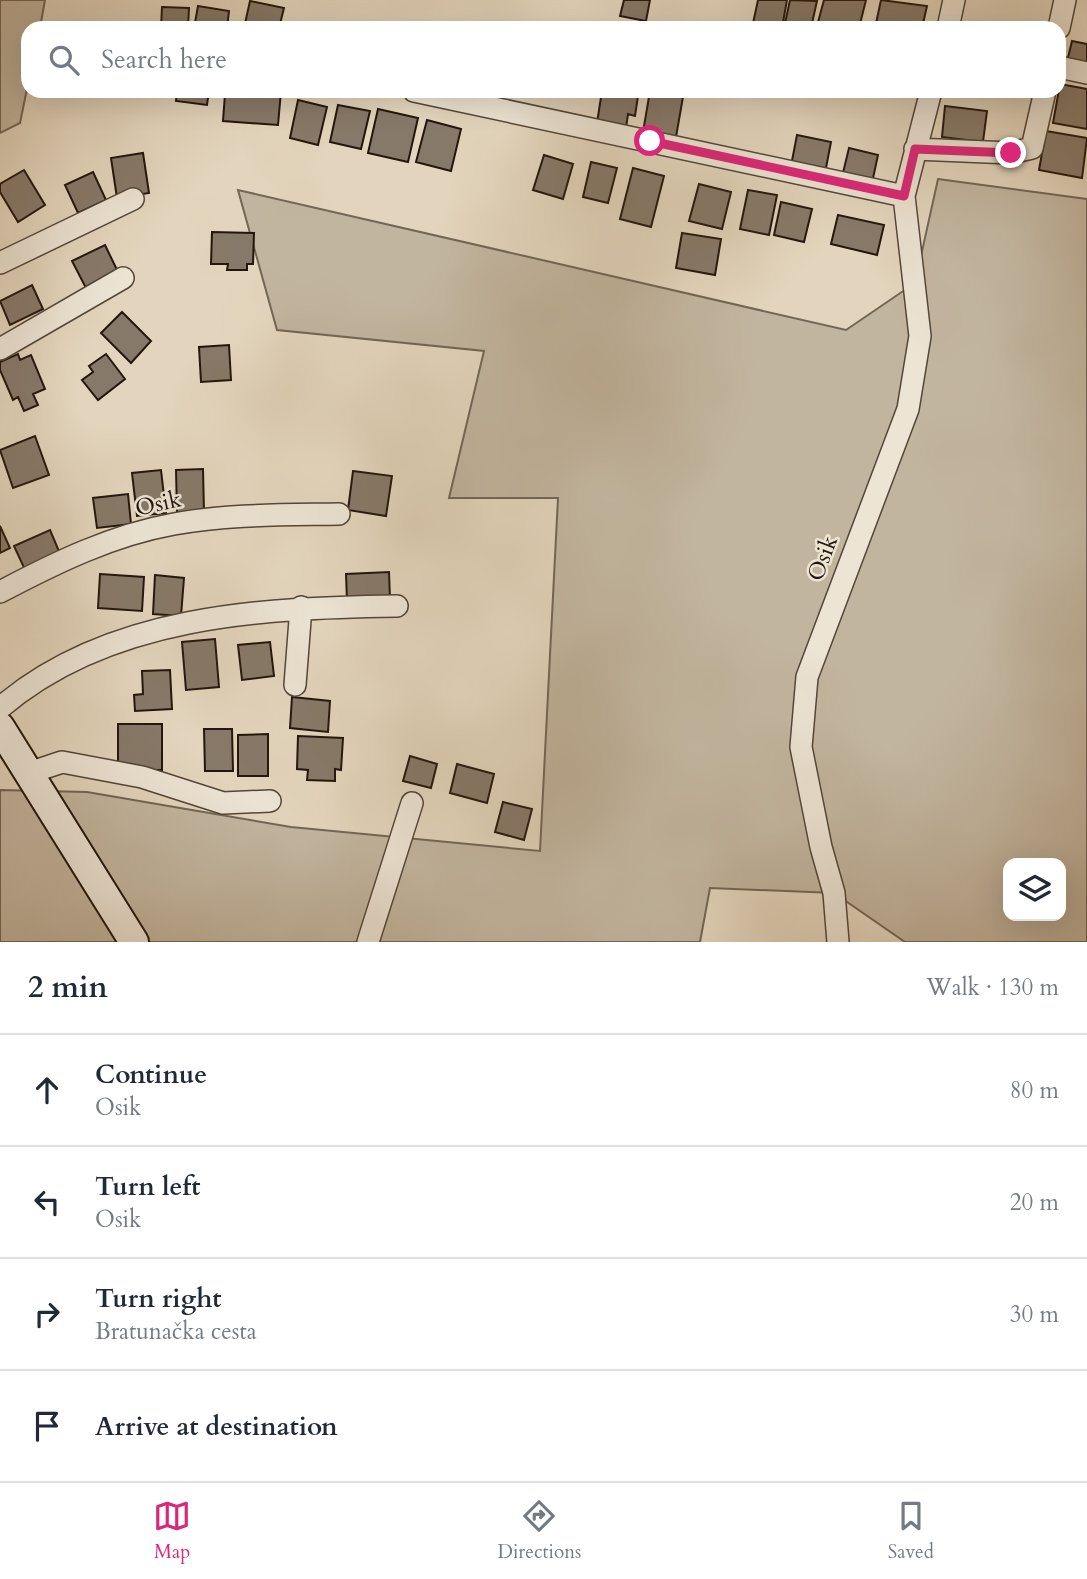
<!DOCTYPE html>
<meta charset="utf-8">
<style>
body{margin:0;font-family:Cardo,serif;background:#f2f2f3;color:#1f2937}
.controls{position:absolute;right:21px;bottom:21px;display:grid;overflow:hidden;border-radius:14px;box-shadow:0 7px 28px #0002}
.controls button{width:63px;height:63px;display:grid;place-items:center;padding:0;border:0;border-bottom:2px solid #e0e1e3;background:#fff;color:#1f2937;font:35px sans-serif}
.stop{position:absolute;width:21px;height:21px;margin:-16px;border:5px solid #db2777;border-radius:50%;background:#fff}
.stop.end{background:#db2777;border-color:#fff;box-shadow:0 2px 7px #0008}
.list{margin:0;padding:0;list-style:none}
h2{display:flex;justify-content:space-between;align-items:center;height:91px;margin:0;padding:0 28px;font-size:30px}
h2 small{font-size:23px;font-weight:400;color:#747a83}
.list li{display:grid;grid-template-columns:46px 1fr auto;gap:21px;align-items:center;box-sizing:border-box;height:112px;padding:0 28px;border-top:2px solid #e0e1e3}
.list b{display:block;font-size:26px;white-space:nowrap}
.list p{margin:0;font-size:23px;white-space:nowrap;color:#747a83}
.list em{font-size:23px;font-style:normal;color:#747a83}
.icon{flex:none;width:38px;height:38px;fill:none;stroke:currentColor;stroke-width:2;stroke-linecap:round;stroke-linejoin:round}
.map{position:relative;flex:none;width:1087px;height:942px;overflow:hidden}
.search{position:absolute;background:#fff;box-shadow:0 7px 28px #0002;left:21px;right:21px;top:21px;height:77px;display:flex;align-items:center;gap:18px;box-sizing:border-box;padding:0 24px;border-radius:21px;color:#747a83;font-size:26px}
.sheet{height:539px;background:#fff}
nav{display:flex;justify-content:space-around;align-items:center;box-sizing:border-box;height:98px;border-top:2px solid #e0e1e3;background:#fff;font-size:19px;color:#747a83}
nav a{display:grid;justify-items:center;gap:4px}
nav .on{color:#db2777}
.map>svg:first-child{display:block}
.green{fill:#c2b59f;stroke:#726656;stroke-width:2;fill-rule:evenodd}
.building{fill:#877969;stroke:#23160d;stroke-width:2}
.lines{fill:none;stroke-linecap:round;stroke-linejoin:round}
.minor-casing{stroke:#534639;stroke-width:24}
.secondary-casing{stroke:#23160d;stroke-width:32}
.minor{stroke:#ede4d4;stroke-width:21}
.secondary{stroke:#ede4d4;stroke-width:28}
.route{stroke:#db2777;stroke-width:9}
.labels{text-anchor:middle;stroke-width:5;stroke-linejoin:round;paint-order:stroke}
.street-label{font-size:23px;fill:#23160d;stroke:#ede4d4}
</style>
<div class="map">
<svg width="1087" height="942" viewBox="0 0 1087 942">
<rect width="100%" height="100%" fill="#e3d5bd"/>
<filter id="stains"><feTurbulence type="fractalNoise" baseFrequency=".00286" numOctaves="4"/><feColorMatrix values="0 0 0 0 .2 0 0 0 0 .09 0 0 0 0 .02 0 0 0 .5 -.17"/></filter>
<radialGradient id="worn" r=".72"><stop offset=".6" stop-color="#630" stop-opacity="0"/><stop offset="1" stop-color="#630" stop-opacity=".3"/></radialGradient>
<path class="green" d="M 0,0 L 45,0 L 40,28 L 28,28 L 28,84 L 20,123 L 0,133 Z
M 938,179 L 1087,199 L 1087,942 L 905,942 L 834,893 L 710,888 L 700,942 L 0,942 L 0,790 L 87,792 L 291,827 L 540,851 L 558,498 L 449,498 L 484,351 L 277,330 L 238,190 L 846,330 L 915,283 ZM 1008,863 L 1061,863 L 1061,916 L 1008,916 Z"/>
<path class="building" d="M 624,0 L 650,0 L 646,21 L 620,16 Z
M 758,0 L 787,0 L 782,28 L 752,28 Z
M 790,0 L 817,1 L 811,28 L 784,28 Z
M 824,0 L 866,0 L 859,28 L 817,26 Z
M 881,0 L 927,6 L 922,28 L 875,28 Z
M 250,1 L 284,8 L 279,28 L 244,28 Z
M 198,6 L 229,11 L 227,28 L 194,28 Z
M 162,7 L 189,8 L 188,28 L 161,28 Z
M 1072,41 L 1087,44 L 1087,71 L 1066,66 Z
M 1060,84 L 1087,89 L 1087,129 L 1053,123 Z
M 177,91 L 209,91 L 207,105 L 176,101 Z
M 246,91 L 281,91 L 278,125 L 223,121 L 225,94 L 245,96 Z
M 602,91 L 638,96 L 635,116 L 628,114 L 626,128 L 597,123 Z
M 650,91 L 684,91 L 676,137 L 643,132 Z
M 298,100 L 327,107 L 318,145 L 290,138 Z
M 338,105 L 370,111 L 361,149 L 330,142 Z
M 945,106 L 987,111 L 983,142 L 942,137 Z
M 378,109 L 418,118 L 408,162 L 368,153 Z
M 427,120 L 461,129 L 451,171 L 416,162 Z
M 1046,131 L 1087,138 L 1082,178 L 1039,170 Z
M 797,135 L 831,142 L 825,173 L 791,166 Z
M 849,148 L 878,155 L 872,183 L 842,177 Z
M 143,153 L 149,193 L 117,198 L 111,158 Z
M 544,155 L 573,164 L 563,199 L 533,190 Z
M 591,162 L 617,168 L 608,203 L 583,197 Z
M 633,168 L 664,176 L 651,227 L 620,219 Z
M 24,170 L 45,205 L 18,222 L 0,192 L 0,184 Z
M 93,172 L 106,200 L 78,213 L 65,185 Z
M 699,184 L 731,192 L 722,229 L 689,221 Z
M 748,190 L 777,195 L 769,235 L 740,229 Z
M 781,202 L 812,209 L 804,242 L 774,235 Z
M 838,215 L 884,225 L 877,255 L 831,244 Z
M 212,232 L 254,233 L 253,264 L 247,264 L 247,270 L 227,270 L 228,264 L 211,264 Z
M 682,233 L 721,239 L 715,275 L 676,268 Z
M 105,245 L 119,274 L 87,290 L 72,261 Z
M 32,285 L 43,309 L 10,325 L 0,301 Z
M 122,312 L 151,341 L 131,363 L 101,333 Z
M 229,345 L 231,380 L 201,382 L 199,347 Z
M 18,354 L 20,360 L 31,355 L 45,389 L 33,394 L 38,405 L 24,411 L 18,397 L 13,400 L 0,370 L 0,362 Z
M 106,354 L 125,379 L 98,400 L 82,380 L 93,372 L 89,366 Z
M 35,436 L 49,475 L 13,488 L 0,450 Z
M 203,469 L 204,512 L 177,513 L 176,470 Z
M 161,470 L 166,513 L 137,516 L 132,473 Z
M 353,471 L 392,476 L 386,516 L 348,510 Z
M 128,494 L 131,524 L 97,528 L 93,498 Z
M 0,526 L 10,548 L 0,553 Z
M 50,530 L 61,556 L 26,572 L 14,546 Z
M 389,572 L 390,599 L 347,601 L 346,574 Z
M 100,574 L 144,577 L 142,611 L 98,608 Z
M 155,575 L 184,578 L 181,616 L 153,614 Z
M 215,639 L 219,687 L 186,690 L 182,642 Z
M 270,642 L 274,676 L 242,680 L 238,645 Z
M 170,670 L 172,709 L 135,711 L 134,695 L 143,694 L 142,671 Z
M 292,697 L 330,701 L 328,732 L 290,728 Z
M 118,724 L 162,724 L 162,770 L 118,770 Z
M 204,729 L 232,729 L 233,771 L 205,771 Z
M 268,734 L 268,776 L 238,776 L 238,735 Z
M 298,736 L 343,738 L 341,770 L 335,769 L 335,781 L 307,780 L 308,770 L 297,769 Z
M 410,756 L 437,764 L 431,788 L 403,781 Z
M 457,764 L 494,774 L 487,803 L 450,793 Z
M 503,802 L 532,809 L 524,840 L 495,832 Z"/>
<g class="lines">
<defs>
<path id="minor" d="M 948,28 L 954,0
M 1059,28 L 1065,0
M 1059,67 L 1087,73
M 414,91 L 904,196
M 915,149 L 1011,153 L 1032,148 L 1045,91
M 0,263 L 133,199
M 0,349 L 123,278
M 0,592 C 55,563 112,535 174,524 C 228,514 284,515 339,514
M 295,685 L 301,607
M 0,708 C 108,615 262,608 397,606
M 29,773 L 62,762 L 142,777 L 223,803 L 270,801
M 368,942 L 412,803
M 838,942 L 834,893 L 821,847 L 801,747 L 807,677 L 908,409 L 920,336 L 904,196 L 931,91"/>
<path id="secondary" d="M 0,727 L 134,942"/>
</defs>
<use href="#minor" class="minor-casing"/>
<use href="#secondary" class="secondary-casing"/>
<use href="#minor" class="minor"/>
<use href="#secondary" class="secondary"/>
</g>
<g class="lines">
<path class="route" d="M 650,141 L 904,196 L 915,149 L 1011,153"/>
</g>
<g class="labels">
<g class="street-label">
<text transform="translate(158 503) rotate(-12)" y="8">Osik</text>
<text transform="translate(822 558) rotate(-69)" y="8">Osik</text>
</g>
</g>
<rect width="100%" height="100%" filter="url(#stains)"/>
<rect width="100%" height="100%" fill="url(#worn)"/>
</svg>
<div class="controls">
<button><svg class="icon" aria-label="layers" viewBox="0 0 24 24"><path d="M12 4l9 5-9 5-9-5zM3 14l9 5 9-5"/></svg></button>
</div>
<div class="stop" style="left:650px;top:141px"></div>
<div class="stop end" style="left:1011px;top:153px"></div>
<div class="search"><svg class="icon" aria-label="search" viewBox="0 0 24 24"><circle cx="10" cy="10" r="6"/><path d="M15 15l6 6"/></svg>Search here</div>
</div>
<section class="sheet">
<h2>2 min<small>Walk · 130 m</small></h2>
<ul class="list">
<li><svg class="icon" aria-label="ahead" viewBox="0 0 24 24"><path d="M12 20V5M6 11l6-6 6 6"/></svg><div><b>Continue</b><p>Osik</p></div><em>80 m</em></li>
<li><svg class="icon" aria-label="left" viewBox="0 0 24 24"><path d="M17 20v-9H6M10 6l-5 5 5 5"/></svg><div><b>Turn left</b><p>Osik</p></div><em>20 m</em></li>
<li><svg class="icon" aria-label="right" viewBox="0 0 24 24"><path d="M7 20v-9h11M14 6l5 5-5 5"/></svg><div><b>Turn right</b><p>Bratunačka cesta</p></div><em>30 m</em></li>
<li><svg class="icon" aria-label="arrive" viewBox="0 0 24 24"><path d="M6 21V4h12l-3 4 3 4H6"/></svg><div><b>Arrive at destination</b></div></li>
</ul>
</section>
<nav>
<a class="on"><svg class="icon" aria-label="map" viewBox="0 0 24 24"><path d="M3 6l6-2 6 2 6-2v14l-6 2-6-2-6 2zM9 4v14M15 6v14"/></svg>Map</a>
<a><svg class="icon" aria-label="directions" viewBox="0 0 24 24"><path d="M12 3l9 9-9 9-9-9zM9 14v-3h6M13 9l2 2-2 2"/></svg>Directions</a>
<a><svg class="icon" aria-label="saved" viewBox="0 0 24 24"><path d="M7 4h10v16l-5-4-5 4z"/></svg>Saved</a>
</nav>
